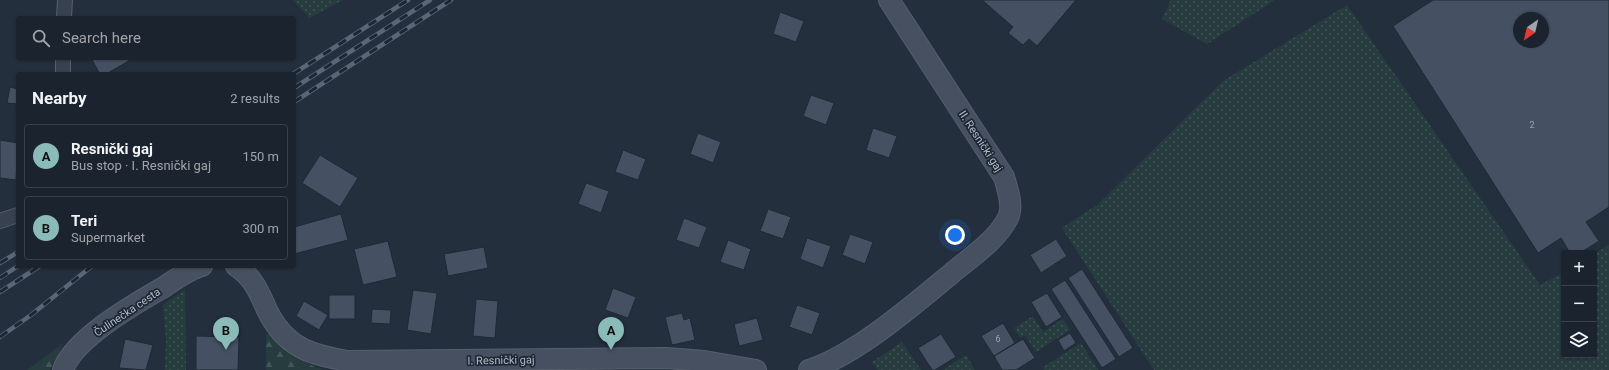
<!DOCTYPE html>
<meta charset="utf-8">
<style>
body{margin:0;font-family:Roboto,sans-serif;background:#282f3a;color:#f1f3f6}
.controls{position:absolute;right:12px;bottom:12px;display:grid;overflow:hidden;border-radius:4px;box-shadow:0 1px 3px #0004}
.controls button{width:36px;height:36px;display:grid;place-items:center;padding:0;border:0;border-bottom:1px solid #39404a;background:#1b232e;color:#f1f3f6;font:20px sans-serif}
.compass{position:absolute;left:1513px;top:12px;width:36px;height:36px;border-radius:50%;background:#1b232e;box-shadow:0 1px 3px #0004;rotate:214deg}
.you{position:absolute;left:955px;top:235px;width:14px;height:14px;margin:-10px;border:3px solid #fff;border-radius:50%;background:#1a73e8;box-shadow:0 0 0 6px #1a73e833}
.badge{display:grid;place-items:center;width:26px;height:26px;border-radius:50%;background:#8bbbb9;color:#111;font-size:13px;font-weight:700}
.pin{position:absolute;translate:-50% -33px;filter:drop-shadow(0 1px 2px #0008)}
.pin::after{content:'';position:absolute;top:21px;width:14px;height:12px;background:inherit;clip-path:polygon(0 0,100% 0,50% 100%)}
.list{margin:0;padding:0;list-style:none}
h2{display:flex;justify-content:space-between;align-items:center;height:52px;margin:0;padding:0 16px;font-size:17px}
h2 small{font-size:13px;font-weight:400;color:#a0a4aa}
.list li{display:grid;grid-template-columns:26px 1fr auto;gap:12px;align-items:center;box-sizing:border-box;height:64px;margin:0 8px 8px;padding:0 8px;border:1px solid #39404a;border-radius:4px}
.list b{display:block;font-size:15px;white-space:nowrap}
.list p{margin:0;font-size:13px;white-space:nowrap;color:#a0a4aa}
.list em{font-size:13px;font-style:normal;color:#a0a4aa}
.icon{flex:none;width:22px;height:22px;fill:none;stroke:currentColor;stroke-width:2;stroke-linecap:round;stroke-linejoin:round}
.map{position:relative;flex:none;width:1609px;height:370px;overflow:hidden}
.search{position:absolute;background:#1b232e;box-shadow:0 1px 3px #0004;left:16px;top:16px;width:280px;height:44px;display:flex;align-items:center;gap:10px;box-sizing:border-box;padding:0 14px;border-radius:4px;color:#a0a4aa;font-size:15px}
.panel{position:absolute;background:#1b232e;box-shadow:0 1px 3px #0004;left:16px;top:72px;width:280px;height:196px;border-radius:4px}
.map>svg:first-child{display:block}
.grass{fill:url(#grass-dots)}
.forest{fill:url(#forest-firs)}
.building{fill:#455162;stroke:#1f2835;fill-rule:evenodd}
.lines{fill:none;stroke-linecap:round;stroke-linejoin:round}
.street-casing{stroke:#565f6c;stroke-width:16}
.secondary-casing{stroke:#565f6c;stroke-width:22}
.street{stroke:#38414e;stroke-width:14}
.secondary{stroke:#465061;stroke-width:20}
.rail-casing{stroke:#5a6575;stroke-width:4.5}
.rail{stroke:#1d2633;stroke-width:3;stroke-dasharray:9;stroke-linecap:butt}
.labels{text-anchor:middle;stroke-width:3.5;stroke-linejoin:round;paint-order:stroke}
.number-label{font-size:9px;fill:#98a1af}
.street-label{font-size:11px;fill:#b4bcc9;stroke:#1d2633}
</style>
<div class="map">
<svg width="1609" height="370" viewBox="0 0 1609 370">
<defs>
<pattern id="grass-dots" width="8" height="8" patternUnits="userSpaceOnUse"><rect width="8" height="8" fill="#263c3f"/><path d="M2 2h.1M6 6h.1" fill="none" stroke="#435659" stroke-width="1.8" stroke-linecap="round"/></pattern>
<pattern id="forest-firs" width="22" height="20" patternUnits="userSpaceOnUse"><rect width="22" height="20" fill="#263c3f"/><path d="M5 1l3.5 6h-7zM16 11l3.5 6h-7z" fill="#435659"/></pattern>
</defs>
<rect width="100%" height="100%" fill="#242f3e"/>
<path class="grass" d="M 293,0 L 343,0 L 309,18 Z
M 1171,0 L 1275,0 L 1207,44 L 1162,19 Z
M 1347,5 L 1540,285 L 1564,272 L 1564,355 L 1594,355 L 1594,254 L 1609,245 L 1609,370 L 1154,370 L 1062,228 L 1097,205 L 1223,81 Z
M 185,289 L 186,370 L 165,370 L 166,341 L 163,305 Z
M 1033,316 L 1043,332 L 1063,319 L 1070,330 L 1036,352 L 1025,335 L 1020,338 L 1014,328 Z
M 902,342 L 921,370 L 878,370 L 872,362 Z
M 1081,343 L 1098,370 L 1044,370 L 1043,367 Z
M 966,355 L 975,370 L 943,370 Z"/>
<path class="forest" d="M 266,334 L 275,334 C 289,352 301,362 323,370 L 266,370 Z
M 64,343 L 50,370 L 27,370 Z"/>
<path class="building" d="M 982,0 L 1076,0 L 1037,46 L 1029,39 L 1023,45 L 1008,33 L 1013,27 Z
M 1433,0 L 1609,0 L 1609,207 L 1586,222 L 1599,241 L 1580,253 L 1570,253 L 1561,238 L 1538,253 L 1393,26 ZM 1519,18 L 1543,18 L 1543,42 L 1519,42 Z
M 780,12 L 804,21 L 796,42 L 773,34 Z
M 91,58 L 134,58 L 106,74 L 100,74 Z
M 10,87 L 18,89 L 18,104 L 7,103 Z
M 811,95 L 834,103 L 826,125 L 803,116 Z
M 873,128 L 897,136 L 889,158 L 866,150 Z
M 698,133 L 721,142 L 713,163 L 690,154 Z
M 0,140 L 18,143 L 16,180 L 0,178 Z
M 623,150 L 646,159 L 638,180 L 615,172 Z
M 320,155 L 358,178 L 340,207 L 302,183 Z
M 586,183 L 609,191 L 601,213 L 578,204 Z
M 768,209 L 791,217 L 783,239 L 760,231 Z
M 341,214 L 348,240 L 294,254 L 294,227 Z
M 684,218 L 707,227 L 699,248 L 676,240 Z
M 850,234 L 873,242 L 865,264 L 842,255 Z
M 807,238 L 831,246 L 823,268 L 800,259 Z
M 1056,239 L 1067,256 L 1041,273 L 1030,255 Z
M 728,240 L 751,249 L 744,270 L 720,262 Z
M 388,241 L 397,277 L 363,285 L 354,249 Z
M 484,247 L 488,268 L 448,276 L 444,254 Z
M 1082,269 L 1133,348 L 1119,357 L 1068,278 Z
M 1065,280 L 1116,359 L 1102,368 L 1051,289 Z
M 613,288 L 636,297 L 628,318 L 605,310 Z
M 413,290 L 437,293 L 431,334 L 407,330 Z
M 1047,293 L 1062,317 L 1046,327 L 1031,302 Z
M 329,295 L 355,295 L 355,319 L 329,319 Z
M 476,299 L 498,301 L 495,338 L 473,336 Z
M 304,301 L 328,315 L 319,330 L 296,316 Z
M 797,305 L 820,313 L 812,335 L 789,327 Z
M 372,309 L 391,310 L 390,324 L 371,323 Z
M 682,313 L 684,320 L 690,318 L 695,340 L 672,345 L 665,317 Z
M 757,318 L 763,340 L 739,346 L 734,324 Z
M 1003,323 L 1015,343 L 994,356 L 981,336 Z
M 1070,333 L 1076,343 L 1064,351 L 1058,340 Z
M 941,334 L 956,357 L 935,370 L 932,370 L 918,348 Z
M 196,336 L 239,337 L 238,370 L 196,370 Z
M 125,339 L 153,345 L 146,370 L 119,368 Z
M 1023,339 L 1035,358 L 1016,370 L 1002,370 L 994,356 Z"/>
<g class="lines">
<defs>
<path id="street" d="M 64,18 L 65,0
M 63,58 L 63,74
M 0,221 L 18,215"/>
<path id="secondary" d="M 236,266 C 253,277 259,292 267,310 C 285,347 310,355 348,361 L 666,358 L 704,361 L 756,370
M 63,370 C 74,338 135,304 164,287 C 176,279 188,270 202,266
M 809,370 C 856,355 913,305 952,273 C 971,257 996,241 1008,218 C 1014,206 1007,188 1004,177 L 889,0"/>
</defs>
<use href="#street" class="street-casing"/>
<use href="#secondary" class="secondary-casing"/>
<use href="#street" class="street"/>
<use href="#secondary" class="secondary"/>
<defs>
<path id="rail" d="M 293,74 L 408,0
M 294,88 L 430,0
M 294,102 L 451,0
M 0,263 L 18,252
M 0,278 L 18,266
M 0,292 L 40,266
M 0,337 L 31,315 L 92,266"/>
</defs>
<use href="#rail" class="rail-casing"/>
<use href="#rail" class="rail"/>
</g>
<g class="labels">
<g class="number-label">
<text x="1532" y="128">2</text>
<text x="998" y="342">6</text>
</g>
<g class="street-label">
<text transform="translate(981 141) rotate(57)" y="4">II. Resnički gaj</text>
<text transform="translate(127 312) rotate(-34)" y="4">Čulinečka cesta</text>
<text transform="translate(501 360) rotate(-1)" y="4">I. Resnički gaj</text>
</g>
</g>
</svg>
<div class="controls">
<button>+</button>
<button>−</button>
<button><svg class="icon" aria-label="layers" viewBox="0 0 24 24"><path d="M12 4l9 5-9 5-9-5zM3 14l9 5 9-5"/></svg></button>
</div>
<svg class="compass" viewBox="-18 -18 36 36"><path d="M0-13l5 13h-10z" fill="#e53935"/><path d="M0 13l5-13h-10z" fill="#a0a4aa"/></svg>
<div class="you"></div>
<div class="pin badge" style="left:611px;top:350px">A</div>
<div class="pin badge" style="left:226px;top:350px">B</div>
<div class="search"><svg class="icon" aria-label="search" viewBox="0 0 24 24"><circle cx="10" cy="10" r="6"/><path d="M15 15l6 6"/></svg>Search here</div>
<section class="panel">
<h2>Nearby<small>2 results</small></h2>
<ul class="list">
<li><span class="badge">A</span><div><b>Resnički gaj</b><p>Bus stop · I. Resnički gaj</p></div><em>150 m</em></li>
<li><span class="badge">B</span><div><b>Teri</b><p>Supermarket</p></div><em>300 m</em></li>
</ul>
</section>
</div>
